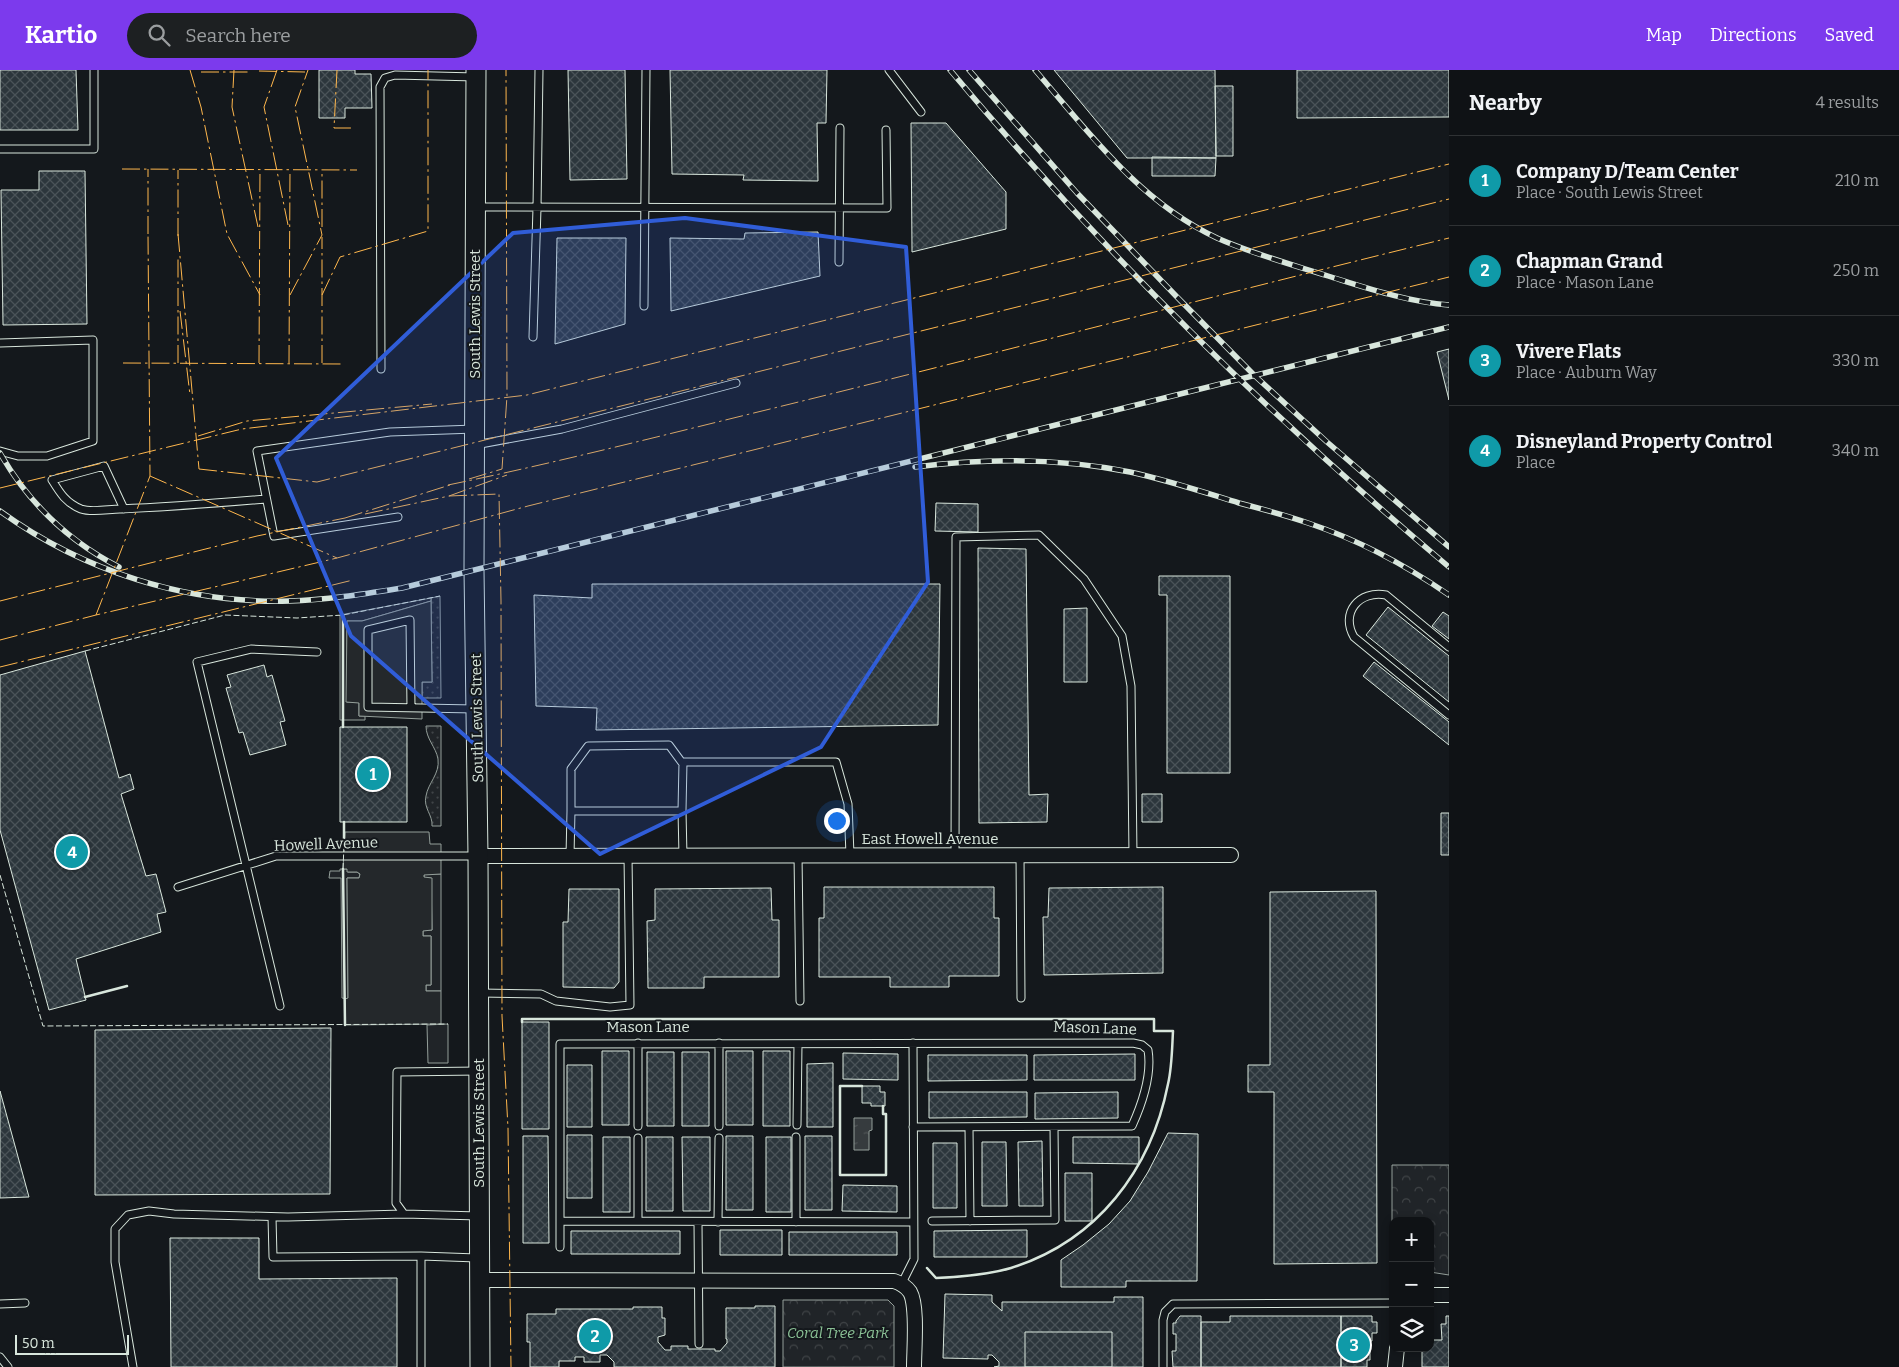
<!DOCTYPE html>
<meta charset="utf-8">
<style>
body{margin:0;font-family:Bitter,serif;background:#1d2022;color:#f1f3f6}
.controls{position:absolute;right:15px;bottom:15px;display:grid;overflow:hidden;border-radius:10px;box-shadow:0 2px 8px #0003}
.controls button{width:45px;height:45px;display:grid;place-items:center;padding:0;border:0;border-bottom:1px solid #2f3234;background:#0f1215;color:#f1f3f6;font:25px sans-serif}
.scale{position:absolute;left:15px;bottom:12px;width:114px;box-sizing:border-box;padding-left:5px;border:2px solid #d8e6dc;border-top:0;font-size:14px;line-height:18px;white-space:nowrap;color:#d8e6dc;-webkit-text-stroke:4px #14181c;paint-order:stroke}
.you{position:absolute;left:836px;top:750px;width:18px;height:18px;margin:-12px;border:4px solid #fff;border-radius:50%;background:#1a73e8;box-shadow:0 0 0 8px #1a73e833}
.badge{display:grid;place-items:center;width:32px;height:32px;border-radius:50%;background:#7c3aed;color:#fff;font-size:16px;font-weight:700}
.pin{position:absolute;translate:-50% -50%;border:2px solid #fff;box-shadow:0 1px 5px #0006}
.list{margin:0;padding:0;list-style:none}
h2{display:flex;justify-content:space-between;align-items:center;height:65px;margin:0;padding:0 20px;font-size:21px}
h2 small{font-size:16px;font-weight:400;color:#9b9ea0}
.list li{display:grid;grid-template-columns:32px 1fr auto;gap:15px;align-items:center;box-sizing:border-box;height:90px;padding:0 20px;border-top:1px solid #2f3234}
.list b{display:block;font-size:19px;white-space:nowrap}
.list p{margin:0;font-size:16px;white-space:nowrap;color:#9b9ea0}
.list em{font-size:16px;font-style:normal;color:#9b9ea0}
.icon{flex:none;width:28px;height:28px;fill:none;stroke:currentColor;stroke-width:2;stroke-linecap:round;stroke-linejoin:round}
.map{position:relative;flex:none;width:1449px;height:1297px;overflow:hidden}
header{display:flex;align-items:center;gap:30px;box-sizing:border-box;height:70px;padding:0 25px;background:#7c3aed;color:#fff}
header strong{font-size:24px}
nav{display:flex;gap:28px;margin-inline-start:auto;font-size:18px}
.search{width:350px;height:45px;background:#1d2022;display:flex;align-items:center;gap:12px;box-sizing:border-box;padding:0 18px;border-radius:28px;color:#9b9ea0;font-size:19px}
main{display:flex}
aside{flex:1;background:#0f1215}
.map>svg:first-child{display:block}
.grass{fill:url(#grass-dots);stroke:#939e99}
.forest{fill:url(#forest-crowns);stroke:#939e99}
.garden{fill:#202428;stroke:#939e99}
.parking{fill:#24282b;stroke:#939e99}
.water{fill:url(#water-ripples);stroke:#939e99}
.building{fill:url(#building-cross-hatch);stroke:#d8e6dc}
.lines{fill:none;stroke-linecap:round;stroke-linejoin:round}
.service-casing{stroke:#d8e6dc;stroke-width:9}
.minor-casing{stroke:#d8e6dc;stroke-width:16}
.secondary-casing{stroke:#d8e6dc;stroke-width:21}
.service{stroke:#14181c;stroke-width:7}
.minor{stroke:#14181c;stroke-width:14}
.secondary{stroke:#14181c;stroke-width:19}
.rail-casing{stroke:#d8e6dc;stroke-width:5.5}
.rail{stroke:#14181c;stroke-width:4;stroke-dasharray:11;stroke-linecap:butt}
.fence{stroke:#d8e6dc;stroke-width:1;stroke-dasharray:6 2.5;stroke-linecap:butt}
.wall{stroke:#d8e6dc;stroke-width:2.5}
.power{stroke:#ffb74d;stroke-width:1;stroke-dasharray:18 4 2.5 4;stroke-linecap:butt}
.marked{fill:#305dd8;fill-opacity:0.2;stroke:#305dd8;stroke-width:4;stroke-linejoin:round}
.labels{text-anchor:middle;stroke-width:4;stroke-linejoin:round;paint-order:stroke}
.street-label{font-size:15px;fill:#d8e6dc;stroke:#14181c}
.park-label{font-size:15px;font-style:italic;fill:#8ac095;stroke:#14181c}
</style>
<header>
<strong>Kartio</strong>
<div class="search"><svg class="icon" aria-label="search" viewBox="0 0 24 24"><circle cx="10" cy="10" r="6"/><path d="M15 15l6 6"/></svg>Search here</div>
<nav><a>Map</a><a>Directions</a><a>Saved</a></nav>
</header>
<main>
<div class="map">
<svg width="1449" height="1297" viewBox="0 0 1449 1297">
<defs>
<pattern id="grass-dots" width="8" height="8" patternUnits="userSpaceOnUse" patternTransform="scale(1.25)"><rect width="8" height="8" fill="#202428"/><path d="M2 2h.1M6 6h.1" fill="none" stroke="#404447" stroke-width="1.8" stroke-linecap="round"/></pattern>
<pattern id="forest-crowns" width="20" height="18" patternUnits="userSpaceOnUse" patternTransform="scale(1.25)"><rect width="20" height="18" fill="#202428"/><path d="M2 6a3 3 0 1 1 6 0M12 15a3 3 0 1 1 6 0" fill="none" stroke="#404447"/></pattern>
<pattern id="water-ripples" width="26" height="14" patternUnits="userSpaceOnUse" patternTransform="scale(1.25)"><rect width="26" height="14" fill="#363b3e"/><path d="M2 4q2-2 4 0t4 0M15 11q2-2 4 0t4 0" fill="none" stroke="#525759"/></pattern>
<pattern id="building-cross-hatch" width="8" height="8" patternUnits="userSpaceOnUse" patternTransform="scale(1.25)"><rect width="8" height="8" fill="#2c363c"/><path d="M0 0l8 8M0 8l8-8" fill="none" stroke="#4a5358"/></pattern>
</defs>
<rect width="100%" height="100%" fill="#14181c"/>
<path class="grass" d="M 440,526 L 441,628 L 422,628 L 422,612 L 432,612 L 431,528 Z
M 426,656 L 441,656 L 441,756 L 432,756 C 433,745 423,738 426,726 C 428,713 440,704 438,689 C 436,677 426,669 426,656 Z"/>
<path class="forest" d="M 1392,1095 L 1449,1095 L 1449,1205 L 1430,1202 L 1430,1151 L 1393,1151 L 1392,1218 Z
M 783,1230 L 888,1230 L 894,1236 L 894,1297 L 783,1297 Z"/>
<path class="garden" d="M 431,528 L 431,531 L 362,551 L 347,551 L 347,632 L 359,632 L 359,646 L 365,646 L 365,650 L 340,650 L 340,545 Z
M 340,799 L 347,799 L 348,802 L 357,802 L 360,804 L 359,808 L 347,808 L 348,929 L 342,928 L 341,808 L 329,808 L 330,801 L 340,801 Z
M 424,804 L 441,804 L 441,921 L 426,921 L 426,915 L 431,915 L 431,866 L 423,866 L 423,860 L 432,860 L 431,808 L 424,808 Z
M 448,954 L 448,993 L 428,993 L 427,955 Z"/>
<path class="parking" d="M 431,531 L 432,612 L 422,612 L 422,649 L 359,646 L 359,633 L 346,632 L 347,551 L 362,551 Z
M 345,762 L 429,762 L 430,774 L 441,774 L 441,804 L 424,805 L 424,807 L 432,808 L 432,860 L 423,861 L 423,866 L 431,866 L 431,915 L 426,915 L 426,921 L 441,921 L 441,954 L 345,955 L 345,929 L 348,928 L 347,808 L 359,808 L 360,804 L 357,802 L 347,802 L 347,799 L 343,799 Z"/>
<path class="water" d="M 854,1048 L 872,1048 L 872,1060 L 869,1061 L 869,1080 L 854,1080 Z"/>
<path class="building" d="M 0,0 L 76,0 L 78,60 L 0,60 Z
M 319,0 L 355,0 L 355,4 L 371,4 L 372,38 L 345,38 L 345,48 L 319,48 Z
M 568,0 L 625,0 L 627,109 L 570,110 Z
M 670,0 L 827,0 L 826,53 L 817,53 L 818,111 L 743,110 L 744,105 L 672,104 Z
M 1054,0 L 1215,0 L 1216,88 L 1127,88 Z
M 1297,0 L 1449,0 L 1449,47 L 1297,48 Z
M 1215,16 L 1233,16 L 1233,86 L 1216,86 Z
M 911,53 L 946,53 L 1006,122 L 1006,159 L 912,182 Z
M 1152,87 L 1216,88 L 1215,106 L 1152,106 Z
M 39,101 L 85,101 L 87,254 L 3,255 L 1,120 L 39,120 Z
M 818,162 L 820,206 L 671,241 L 670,168 L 744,169 L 745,163 Z
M 557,168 L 626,168 L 625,254 L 555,274 Z
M 1449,279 L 1449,330 L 1437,282 Z
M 936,433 L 978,434 L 978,462 L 935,461 Z
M 978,478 L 1026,479 L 1029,725 L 1048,724 L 1047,752 L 979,753 Z
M 1159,506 L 1230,506 L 1230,703 L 1167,703 L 1167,525 L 1159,525 Z
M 592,514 L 940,514 L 938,655 L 596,660 L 597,638 L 536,636 L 534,525 L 592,528 Z
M 1388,537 L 1449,586 L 1449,632 L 1366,565 Z
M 1087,538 L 1087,612 L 1064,612 L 1064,539 Z
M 1443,542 L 1449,546 L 1449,569 L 1432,556 Z
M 85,581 L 119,708 L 130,704 L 134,719 L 121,724 L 146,806 L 156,804 L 166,842 L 157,844 L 161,862 L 76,889 L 86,930 L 49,940 L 0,760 L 0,605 Z
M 1374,592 L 1449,652 L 1449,675 L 1363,606 Z
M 264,595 L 267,607 L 272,605 L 285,651 L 280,652 L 286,675 L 250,685 L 243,662 L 239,663 L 226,618 L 231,617 L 227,605 Z
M 340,657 L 407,657 L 407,752 L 340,752 Z
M 1142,724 L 1162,724 L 1162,752 L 1142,752 Z
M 1441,743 L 1449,743 L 1449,785 L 1441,785 Z
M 824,817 L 994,817 L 994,848 L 999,848 L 999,906 L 949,906 L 949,917 L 890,917 L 890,907 L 819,907 L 819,848 L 824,848 Z
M 1163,817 L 1163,903 L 1044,905 L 1043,847 L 1048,847 L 1049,818 Z
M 771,818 L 772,850 L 779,850 L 779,907 L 704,907 L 704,918 L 648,918 L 647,851 L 655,850 L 655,819 Z
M 569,819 L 619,819 L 619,912 L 614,918 L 563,917 L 563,852 L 568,852 Z
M 1376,821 L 1377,1193 L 1274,1194 L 1274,1022 L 1248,1022 L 1248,995 L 1270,995 L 1270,822 Z
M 522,952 L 549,952 L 549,1059 L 522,1059 Z
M 331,958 L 330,1124 L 95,1125 L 95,960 Z
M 602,981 L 629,981 L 629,1055 L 602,1055 Z
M 726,981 L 753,981 L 753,1055 L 726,1055 Z
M 763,981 L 790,981 L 790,1056 L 763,1056 Z
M 647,982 L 674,982 L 674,1056 L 647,1056 Z
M 682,982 L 709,982 L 709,1056 L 682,1056 Z
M 843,983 L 898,984 L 898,1010 L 843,1009 Z
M 1135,984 L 1135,1010 L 1034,1010 L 1034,985 Z
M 928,985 L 1027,985 L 1027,1010 L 928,1011 Z
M 833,993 L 833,1057 L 807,1057 L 807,994 Z
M 567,995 L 592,995 L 592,1057 L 567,1057 Z
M 862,1016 L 880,1016 L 880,1022 L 885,1022 L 885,1036 L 871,1036 L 871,1033 L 862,1033 Z
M 0,1021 L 29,1127 L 0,1128 Z
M 929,1022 L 1027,1022 L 1027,1047 L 929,1048 Z
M 1118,1022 L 1118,1048 L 1035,1049 L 1035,1023 Z
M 1168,1063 L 1198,1064 L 1197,1211 L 1126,1211 L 1126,1217 L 1061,1217 L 1061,1190 L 1083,1175 L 1109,1154 L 1130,1131 L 1148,1102 Z
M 567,1065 L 592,1065 L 592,1128 L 567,1128 Z
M 523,1066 L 548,1066 L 549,1173 L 523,1173 Z
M 726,1066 L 753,1066 L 753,1140 L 726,1140 Z
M 805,1066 L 832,1066 L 832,1140 L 805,1140 Z
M 603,1067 L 630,1067 L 630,1142 L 603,1142 Z
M 646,1067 L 673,1067 L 673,1141 L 646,1141 Z
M 682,1067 L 710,1067 L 710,1141 L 683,1141 Z
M 766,1067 L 791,1067 L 791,1142 L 766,1142 Z
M 1073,1067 L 1139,1067 L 1139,1094 L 1073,1093 Z
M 1042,1071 L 1043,1136 L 1019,1136 L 1018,1072 Z
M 982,1072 L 1006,1072 L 1007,1136 L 982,1136 Z
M 933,1073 L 957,1073 L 957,1138 L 933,1138 Z
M 1065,1103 L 1092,1103 L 1092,1151 L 1065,1151 Z
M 843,1115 L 897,1116 L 897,1142 L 842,1141 Z
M 720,1160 L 782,1160 L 782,1185 L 720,1185 Z
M 1027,1160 L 1027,1187 L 934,1187 L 934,1161 Z
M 571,1161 L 680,1161 L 680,1184 L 571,1184 Z
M 789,1162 L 897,1162 L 897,1185 L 789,1185 Z
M 170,1168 L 259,1168 L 259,1209 L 397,1208 L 397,1297 L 171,1297 Z
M 945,1224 L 992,1225 L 992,1232 L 1002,1241 L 1002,1232 L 1114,1232 L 1114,1227 L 1143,1227 L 1143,1297 L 994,1297 L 999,1296 L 999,1292 L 992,1285 L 988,1285 L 988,1289 L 943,1288 Z
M 755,1236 L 775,1236 L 775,1297 L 614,1297 L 614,1292 L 607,1285 L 600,1285 L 600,1292 L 584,1292 L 584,1287 L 575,1287 L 575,1291 L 559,1291 L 559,1297 L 530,1297 L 530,1272 L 527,1272 L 527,1244 L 556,1244 L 556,1239 L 633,1239 L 633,1237 L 662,1237 L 662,1248 L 665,1248 L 665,1265 L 658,1267 L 658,1272 L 665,1280 L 671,1280 L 671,1276 L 688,1276 L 688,1279 L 715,1279 L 715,1281 L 720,1281 L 727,1273 L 727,1269 L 726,1269 L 726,1238 L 755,1238 Z
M 1180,1246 L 1201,1246 L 1201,1297 L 1173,1297 L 1172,1281 L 1176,1281 L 1176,1264 L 1173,1264 L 1173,1253 L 1176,1253 L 1176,1251 Z
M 1230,1246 L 1341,1246 L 1341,1297 L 1201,1297 L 1201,1252 L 1230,1252 Z
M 1341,1246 L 1372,1246 L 1372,1252 L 1377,1252 L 1377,1263 L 1372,1263 L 1372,1271 L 1366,1271 L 1366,1279 L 1370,1279 L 1370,1290 L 1367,1290 L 1367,1297 L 1341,1297 Z
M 1446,1246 L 1449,1246 L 1449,1297 L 1422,1297 L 1422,1278 L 1430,1278 L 1430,1270 L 1442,1270 L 1441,1254 L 1446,1254 Z
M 1025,1262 L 1112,1262 L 1112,1297 L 1025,1297 Z"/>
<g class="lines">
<defs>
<path id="service" d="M 889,0 L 921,42
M 0,79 L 94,79 L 94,0
M 476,137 L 887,138 L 886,60
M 839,192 L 840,58
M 644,236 L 646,0
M 533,267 L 537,138 L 539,0
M 0,273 L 93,270 L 93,371 L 47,386 L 18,386 L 0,381
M 381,299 L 380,17 L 385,8 L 395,5 L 476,7
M 475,375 L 562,359 L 736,313
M 124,439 L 104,396 L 52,410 C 60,423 66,433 81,439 C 92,443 109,439 120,439 C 169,437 218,433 266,429
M 398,447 L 274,466 L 257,381 L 390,362 L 475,359
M 1449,577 L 1386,525 C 1359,520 1340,543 1354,567 L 1449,645
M 411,638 L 410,550 L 368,560 L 368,637 L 475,639
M 571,741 L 571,699 L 588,676 L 669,675 L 683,694
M 682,741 L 683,692 L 836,692 L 848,734 L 850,785
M 798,785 L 800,931
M 955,785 L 956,467 L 1039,465 L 1084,509 L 1122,566 L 1131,616 L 1133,785
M 1020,785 L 1021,928
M 570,786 L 571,741 L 682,741 L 683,786
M 178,817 L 276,786 L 476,786
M 481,923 L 541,924 L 556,931 L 610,937 L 630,935 L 628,786
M 280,936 L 197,592 L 251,579 L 317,582
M 638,973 L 638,1056
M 719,973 L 719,1056
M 479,1001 L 397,1002 L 396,1133 L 404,1144 L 479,1146
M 797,1055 L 798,974
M 969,1057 L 970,1151
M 796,1067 L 796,1152
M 272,1147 L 273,1187 L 421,1186
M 560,1151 L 913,1152
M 638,1151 L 638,1068
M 932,1151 L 1055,1150 L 1054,1057
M 698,1152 L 699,1274
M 718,1152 L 719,1068
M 560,1177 L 560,974 L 1133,973 L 1142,975 L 1148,980 C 1152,1004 1142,1034 1132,1056 L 913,1057
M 902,1213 L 914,1189 L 913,973
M 0,1234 L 25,1233
M 0,1287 L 8,1297
M 133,1297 L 115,1192 L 115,1159 L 128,1145 L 149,1141 L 174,1144 L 288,1147 L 404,1144
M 421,1297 L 421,1186 L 477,1188
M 1163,1297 L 1163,1250 L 1165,1242 L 1173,1234 L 1393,1233"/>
<path id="minor" d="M 478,786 L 1231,785
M 480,1210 L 894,1211 C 900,1213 906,1216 910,1222 C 918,1236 914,1279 914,1297
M 1430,1225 L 1449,1225
M 1395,1297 L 1397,1278"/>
<path id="secondary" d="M 476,0 L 474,500 L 478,786 L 480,1297"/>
</defs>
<use href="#service" class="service-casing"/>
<use href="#minor" class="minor-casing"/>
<use href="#secondary" class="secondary-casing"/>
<use href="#service" class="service"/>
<use href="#minor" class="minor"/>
<use href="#secondary" class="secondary"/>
<defs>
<path id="rail" d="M 950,0 C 1101,180 1269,346 1449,497
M 969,0 L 1077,123 L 1177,227 L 1255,306 L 1327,372 L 1449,477
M 1035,0 C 1089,63 1140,132 1217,168 C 1253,184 1290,194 1328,206 C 1367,218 1408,232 1449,235
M 0,383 C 28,432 68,471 119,497
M 915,397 C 985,388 1060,388 1130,402 C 1167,410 1203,422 1239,433 C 1262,439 1285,445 1308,453 C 1356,469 1407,496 1449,525
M 0,441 C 83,501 186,534 289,531 C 327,530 364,524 402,518 L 1449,257"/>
</defs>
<use href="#rail" class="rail-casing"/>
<use href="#rail" class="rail"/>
<path class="fence" d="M 85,581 L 225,545 L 297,548 L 343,545 L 440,526
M 343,799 L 344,775
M 0,805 L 43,956 L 448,954"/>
<path class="wall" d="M 343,657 L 343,545
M 344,752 L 344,775
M 343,799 L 345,955
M 85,927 L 127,916
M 522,952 L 522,949 L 1154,949 L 1154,961 L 1173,961 C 1172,979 1172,997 1168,1014 C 1151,1100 1097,1171 1011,1198 C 987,1205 961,1207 936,1208 L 927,1198
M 862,1016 L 840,1016 L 840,1105 L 886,1105 L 886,1044 L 883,1044 L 883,1036"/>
<path class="power" d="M 190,0 L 201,37 L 227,164 L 260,225
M 234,0 L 232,37 L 258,157
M 277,0 L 264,37 L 288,155
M 337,0 L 334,58 L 353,58
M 259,1 L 305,2
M 201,2 L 249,2
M 122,99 L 357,100
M 322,157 L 322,100
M 148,164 L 148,99
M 178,164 L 199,399
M 178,166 L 178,100
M 290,225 L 322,165 L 295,37 L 308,0
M 322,225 L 340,187 L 428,161 L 428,0
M 180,241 L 190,325
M 123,293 L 342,294
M 178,293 L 178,188
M 259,293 L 260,100
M 289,293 L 290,100
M 322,293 L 322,167
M 198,366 L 247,351 L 432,334
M 199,399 L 317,412 L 1449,129
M 150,406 L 337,488
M 469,409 L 502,399 L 507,326 L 506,0
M 448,415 C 555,393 660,366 766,340 C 994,284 1221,224 1449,168
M 0,418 L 242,359 L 527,325 L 1449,94
M 449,426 L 499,424 L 501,531 L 502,946 L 508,1058 L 511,1297
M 365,444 L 449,426 L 507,405
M 345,448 L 450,415
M 0,531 L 257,466 L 345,448
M 96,545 L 150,406 L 148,164
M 0,570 L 96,545 L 337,488 L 528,436 L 1449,207
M 0,597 L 353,510"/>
</g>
<path class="marked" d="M 685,148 L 906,177 L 928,512 L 821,677 L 600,784 L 351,566 L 276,388 L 513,163 Z"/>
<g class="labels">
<g class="street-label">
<text transform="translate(475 244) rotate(-90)" y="5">South Lewis Street</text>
<text transform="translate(477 648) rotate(-91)" y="5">South Lewis Street</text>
<text x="930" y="774">East Howell Avenue</text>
<text transform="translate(326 774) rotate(-2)" y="5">Howell Avenue</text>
<text x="648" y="962">Mason Lane</text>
<text transform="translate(1095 958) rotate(2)" y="5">Mason Lane</text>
<text transform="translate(479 1053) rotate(-90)" y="5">South Lewis Street</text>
</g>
<g class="park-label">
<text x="838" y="1268">Coral Tree Park</text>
</g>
</g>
</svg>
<div class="controls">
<button>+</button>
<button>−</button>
<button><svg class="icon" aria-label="layers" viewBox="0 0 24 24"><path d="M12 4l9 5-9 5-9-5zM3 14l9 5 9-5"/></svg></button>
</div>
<div class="scale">50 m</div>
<div class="you"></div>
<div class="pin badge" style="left:373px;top:704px;background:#0f9aa8">1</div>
<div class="pin badge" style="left:595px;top:1266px;background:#0f9aa8">2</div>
<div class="pin badge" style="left:1354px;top:1275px;background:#0f9aa8">3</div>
<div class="pin badge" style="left:72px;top:782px;background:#0f9aa8">4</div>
</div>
<aside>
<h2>Nearby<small>4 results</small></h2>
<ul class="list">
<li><span class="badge" style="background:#0f9aa8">1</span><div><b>Company D/Team Center</b><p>Place · South Lewis Street</p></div><em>210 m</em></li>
<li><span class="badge" style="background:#0f9aa8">2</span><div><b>Chapman Grand</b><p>Place · Mason Lane</p></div><em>250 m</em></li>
<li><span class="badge" style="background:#0f9aa8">3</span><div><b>Vivere Flats</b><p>Place · Auburn Way</p></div><em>330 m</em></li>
<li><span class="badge" style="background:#0f9aa8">4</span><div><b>Disneyland Property Control</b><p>Place</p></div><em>340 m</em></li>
</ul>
</aside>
</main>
